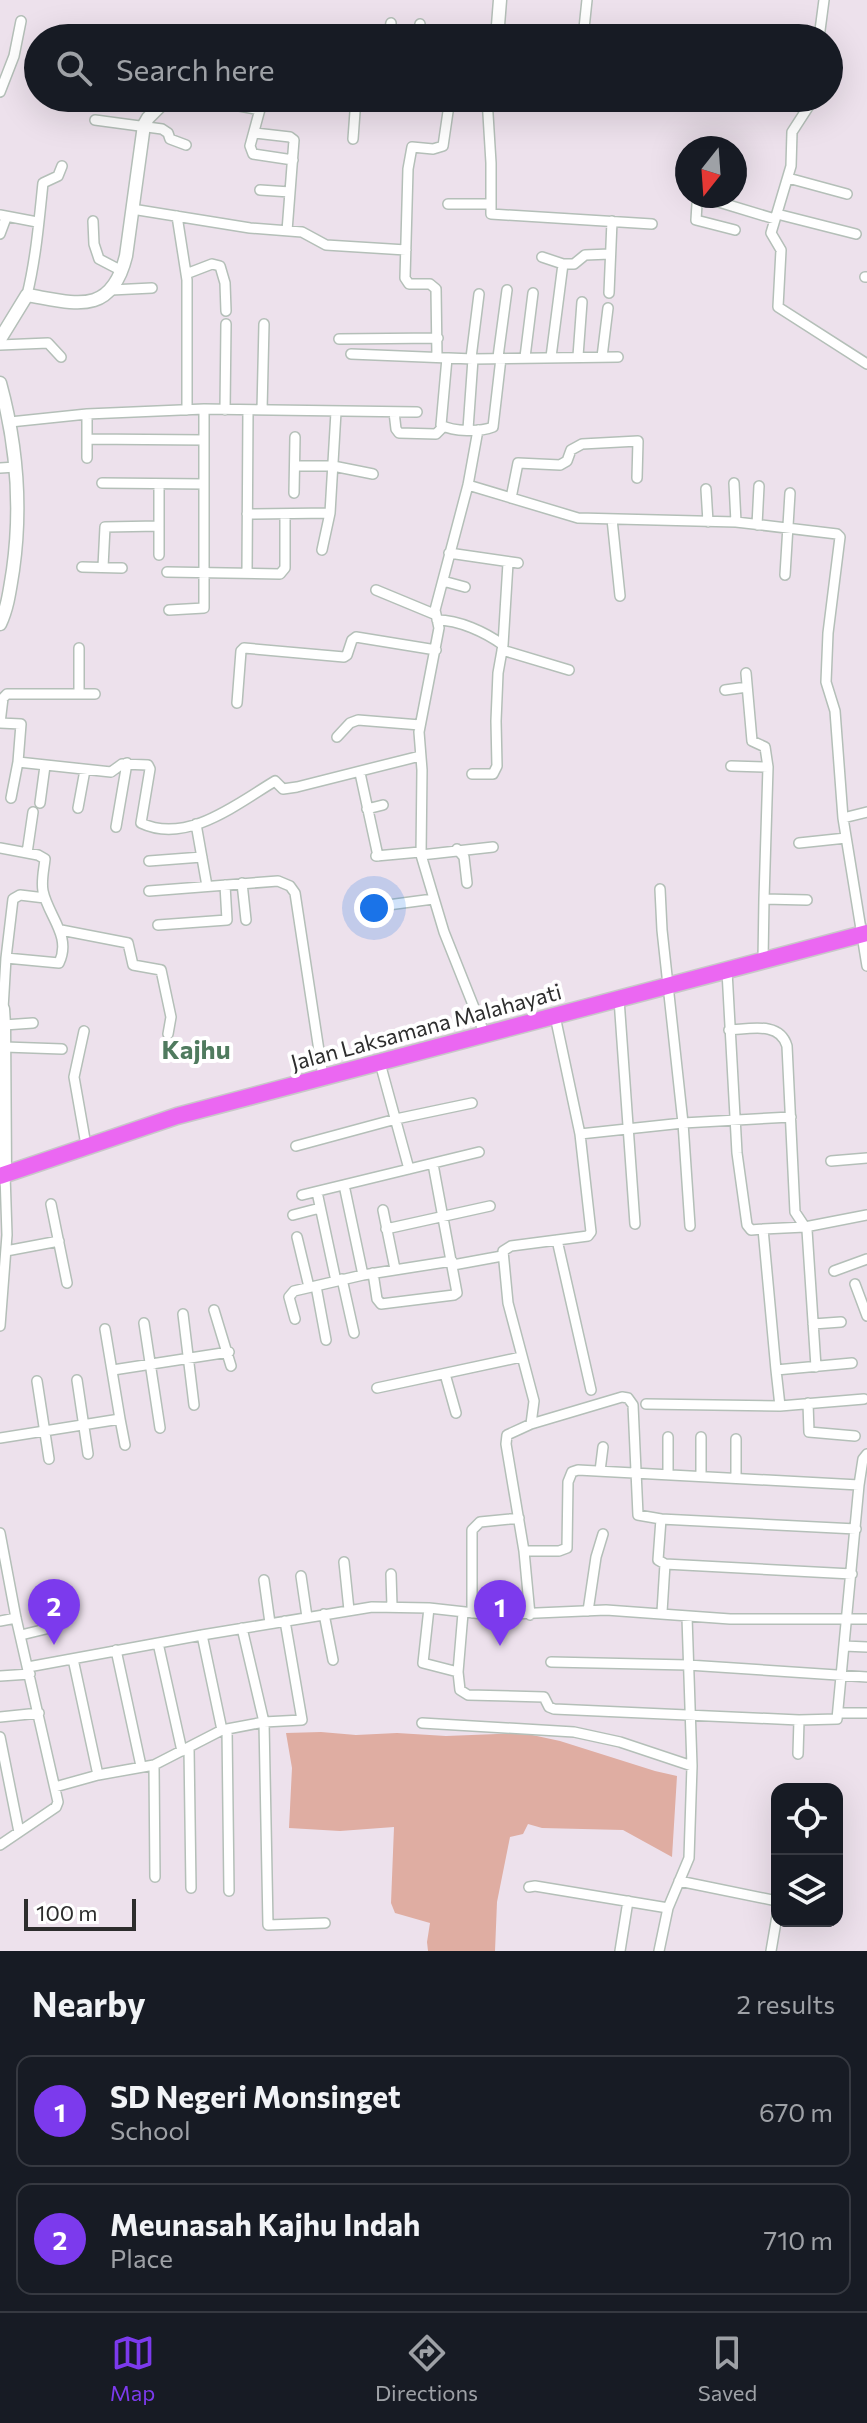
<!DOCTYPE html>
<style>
body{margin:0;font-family:Commissioner,sans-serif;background:#20242c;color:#f1f3f6}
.controls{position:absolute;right:24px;bottom:24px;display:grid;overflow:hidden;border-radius:16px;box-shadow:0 8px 32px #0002}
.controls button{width:72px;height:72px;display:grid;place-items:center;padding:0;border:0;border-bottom:2px solid #363941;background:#171b24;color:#f1f3f6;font:40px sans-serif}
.compass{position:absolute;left:675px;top:136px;width:72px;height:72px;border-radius:50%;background:#171b24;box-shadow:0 8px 32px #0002;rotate:197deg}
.scale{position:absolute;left:24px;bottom:20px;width:112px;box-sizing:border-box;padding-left:8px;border:4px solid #2d2d2d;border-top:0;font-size:22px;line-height:28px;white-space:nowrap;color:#2d2d2d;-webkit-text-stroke:6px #fff;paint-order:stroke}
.you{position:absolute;left:374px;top:908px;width:28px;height:28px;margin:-20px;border:6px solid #fff;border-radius:50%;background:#1a73e8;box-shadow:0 0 0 12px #1a73e833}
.badge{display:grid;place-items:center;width:52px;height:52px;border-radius:50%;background:#7c3aed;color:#fff;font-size:26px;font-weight:700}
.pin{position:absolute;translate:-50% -66px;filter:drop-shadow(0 2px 4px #0008)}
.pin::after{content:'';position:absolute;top:42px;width:28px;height:24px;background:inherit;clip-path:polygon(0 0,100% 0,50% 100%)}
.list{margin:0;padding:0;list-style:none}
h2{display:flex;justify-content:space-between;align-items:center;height:104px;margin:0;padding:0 32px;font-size:34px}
h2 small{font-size:26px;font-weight:400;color:#9ea1a6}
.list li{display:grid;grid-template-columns:52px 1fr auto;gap:24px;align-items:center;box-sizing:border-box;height:112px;margin:0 16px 16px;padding:0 16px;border:2px solid #363941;border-radius:16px}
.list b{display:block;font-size:30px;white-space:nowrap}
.list p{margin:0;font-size:26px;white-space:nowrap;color:#9ea1a6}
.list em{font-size:26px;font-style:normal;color:#9ea1a6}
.icon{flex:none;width:44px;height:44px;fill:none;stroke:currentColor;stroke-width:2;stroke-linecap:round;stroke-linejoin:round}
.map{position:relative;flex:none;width:867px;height:1951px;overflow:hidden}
.search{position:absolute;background:#171b24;box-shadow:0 8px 32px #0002;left:24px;right:24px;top:24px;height:88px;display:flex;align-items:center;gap:20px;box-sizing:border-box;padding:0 28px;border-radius:44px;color:#9ea1a6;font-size:30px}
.sheet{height:360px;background:#171b24}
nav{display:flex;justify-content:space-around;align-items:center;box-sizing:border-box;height:112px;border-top:2px solid #363941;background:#171b24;font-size:22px;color:#9ea1a6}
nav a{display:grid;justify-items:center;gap:4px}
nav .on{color:#7c3aed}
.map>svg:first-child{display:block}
.green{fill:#dfada2}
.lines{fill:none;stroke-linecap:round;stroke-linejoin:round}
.street-casing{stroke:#b4bfb8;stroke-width:12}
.secondary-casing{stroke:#b4bfb8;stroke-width:15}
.highway-casing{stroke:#c8c8c8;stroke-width:19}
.street{stroke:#fff;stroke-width:9}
.secondary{stroke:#fff;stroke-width:12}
.highway{stroke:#eb67f2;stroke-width:16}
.labels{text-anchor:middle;stroke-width:8;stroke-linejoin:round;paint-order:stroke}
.street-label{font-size:22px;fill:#2d2d2d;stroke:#fff}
.quarter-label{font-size:26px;font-weight:bold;fill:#507b5f;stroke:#fff}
</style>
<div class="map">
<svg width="867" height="1951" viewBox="0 0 867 1951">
<rect width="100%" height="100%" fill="#ede1ec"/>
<path class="green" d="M 321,1732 L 356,1735 L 397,1733 L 446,1736 L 523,1733 L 560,1741 L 655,1771 L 677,1776 L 672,1857 L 623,1830 L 542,1828 L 528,1824 L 523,1834 L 510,1837 L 497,1902 L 495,1951 L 428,1951 L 427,1942 L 430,1923 L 395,1913 L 391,1903 L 394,1827 L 340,1831 L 289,1828 L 292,1768 L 286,1733 Z"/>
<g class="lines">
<defs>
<path id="street" d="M 388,38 L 391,23
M 418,38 L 420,24
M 583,38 L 587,0
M 819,38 L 824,0
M 0,92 L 14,56 L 21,21
M 196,98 L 260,110
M 263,98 L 250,146 L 253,154 L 293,160
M 487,98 L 491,163 L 491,214 L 652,224
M 814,98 L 792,132 L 791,166 L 771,233 L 781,250 L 778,307 L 867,364
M 95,120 L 162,129 L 168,133 L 170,139 L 186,145
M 255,133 L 290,137 L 294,140 L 287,231
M 353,139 L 356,98
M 788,178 L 847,194
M 260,190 L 290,192
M 448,204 L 490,204
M 132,209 L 250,228 L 302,232 L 326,245 L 406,250
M 777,214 L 856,234
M 0,215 L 37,222
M 177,216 L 187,280 L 187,410
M 93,221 L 94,244 L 99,259 L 122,271
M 735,230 L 696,220 L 697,204 L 704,199 L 712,200 L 775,219
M 0,234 L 6,218
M 542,257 L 563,264 L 574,264 L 585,255 L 610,254
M 186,274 L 212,264 L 220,266 L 225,283 L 226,311
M 865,277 L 867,277
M 111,290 L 152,288
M 609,293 L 612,221
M 27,295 C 36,258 39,221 43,183 L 58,176 L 62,166
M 339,339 L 438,338
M 0,345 L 48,343 L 61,357
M 351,354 L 473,359 L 618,357
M 578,356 L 582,302
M 437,357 L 436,289 L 430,284 L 409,284 L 405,278 L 408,169 L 412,147 L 433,149 L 443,146 L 450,98
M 498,357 L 507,290
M 525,357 L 533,293
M 551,357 L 563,264
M 602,357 L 608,308
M 447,358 L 441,425 C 454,432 480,432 493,427 L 501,358
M 471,358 L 479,294
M 225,410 L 226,324
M 262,410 L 264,324
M 394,412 L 396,429 L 399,433 L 436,434 L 443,427
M 87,414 L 87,458
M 10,422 L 87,414 L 204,409 L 417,412
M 468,429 L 473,359
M 478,430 L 468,485 L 435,610 L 439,628 L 419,732 L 422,770 L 421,855 L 444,932 L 485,1035
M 87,439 L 204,440
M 295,466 L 333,466 L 373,474
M 0,468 L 16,467
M 102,483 L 204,484
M 734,483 L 736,522
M 468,485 L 578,518 L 736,522 L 837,534 L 840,537 L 828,633 L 826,682 L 835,711 L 843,818 L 867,966
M 706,489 L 708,522
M 294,493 L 295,437
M 511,498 L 518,463 L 560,465 L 567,461 L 571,450 L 582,444 L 638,441 L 637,478
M 247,514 L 330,513
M 612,519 L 620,596
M 757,525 L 759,486
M 322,550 L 330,513 L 336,412
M 449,553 L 518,563
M 159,555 L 159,484
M 82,567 L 122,568
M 103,567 L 105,527 L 159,526
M 167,572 L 280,574 L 285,568 L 285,515
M 247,573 L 248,410
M 785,575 L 790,493
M 443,581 L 465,587
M 376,590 L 434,614
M 169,610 L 204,608 L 204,409
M 437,620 C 459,620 485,632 503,645
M 79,648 L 79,694
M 502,650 L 569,670
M 746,673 L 752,741 L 765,747 L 768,767 L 764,899
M 725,690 L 747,687
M 237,703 L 241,651 L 244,648 L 344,657 L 347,655 L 352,640 L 356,637 L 436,650
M 0,723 L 21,724 L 18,762 L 111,772 L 122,764 L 148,765 L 150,769 L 141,823 C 187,845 238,803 275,781 L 283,789 L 297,787 L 420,756
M 0,723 L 3,698 L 7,694 L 95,694
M 337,737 L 350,723 L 358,720 L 420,725
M 731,766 L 768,767
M 360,773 L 378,856
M 472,774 L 493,774 L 497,766 L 496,721 L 498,673 L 503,645 L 508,563
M 11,798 L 18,762
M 40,803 L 45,766
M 78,808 L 85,770
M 367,809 L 383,805
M 843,818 L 867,812
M 196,824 L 207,886
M 116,827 L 127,763
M 799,843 L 846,838
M 0,848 L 38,855 L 45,859 C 44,869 41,881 43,891 C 48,916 72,936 59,963 L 6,958 L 13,899 L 20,895 L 45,898
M 457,849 L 464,857 L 467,883
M 27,853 L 33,812
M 421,855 L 493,847
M 376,856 L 420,852
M 149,861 L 202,857
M 242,883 L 246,920
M 660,889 L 662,930 L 683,1123 L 690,1226
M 149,891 L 278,881 L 290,886 L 295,893 L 323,1077
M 373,907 L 433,899
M 158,925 L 227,920 L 225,885
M 61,930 L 128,943 L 133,965 L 161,970 L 171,1017 L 168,1034
M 763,960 L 764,899 L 807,900
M 727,971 L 737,1153 L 747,1225 L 751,1230 L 763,1229
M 619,999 L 635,1224
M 3,1009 L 6,958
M 4,1025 L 33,1023
M 729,1030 C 750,1029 780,1021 787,1046 L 795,1212 L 807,1230 L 816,1367
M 84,1031 L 74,1077 L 86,1145
M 5,1047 L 62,1049
M 380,1063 L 409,1169
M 580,1134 L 683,1123 L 791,1117
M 296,1146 L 396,1119 L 472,1103
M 831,1161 L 867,1158
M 344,1185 L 363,1275
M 317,1192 L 336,1281
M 302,1195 L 479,1152
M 51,1204 L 67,1283
M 383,1210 L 395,1269
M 293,1215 L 320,1208
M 386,1229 L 490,1206
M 297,1237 L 309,1287
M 557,1240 L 591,1390
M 6,1251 L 59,1241
M 453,1265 L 502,1256
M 834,1271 L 867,1259
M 373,1273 L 377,1299 L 381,1304 L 454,1295 L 457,1293 L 433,1164
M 342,1279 L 354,1333
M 855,1284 L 867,1316
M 316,1286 L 326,1340
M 214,1310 L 231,1366
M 183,1314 L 194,1405
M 295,1319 L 289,1297 L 294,1291 L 363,1275 L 452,1261
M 144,1323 L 160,1428
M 813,1324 L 841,1322
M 0,1326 L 7,1235 L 5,1174
M 852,1363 L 776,1370 L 763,1229 L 805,1227 L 867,1215
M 113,1370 L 229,1352
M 776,1370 L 780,1406
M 445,1374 L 456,1413
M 77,1380 L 88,1454
M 37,1381 L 49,1459
M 377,1388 L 521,1357
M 808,1403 L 809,1432 L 855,1436
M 646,1404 L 780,1406 L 864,1399
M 120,1419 L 125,1445
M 531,1424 L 534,1401 L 508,1303 L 503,1251 L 511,1246 L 588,1236 L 591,1232 L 580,1134 L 555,1016
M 668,1437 L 668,1473
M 0,1438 L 120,1419 L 105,1329
M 736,1439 L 736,1477
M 600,1471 L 603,1447
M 701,1475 L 701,1437
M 859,1485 L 863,1459 L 867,1454
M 661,1519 L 856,1529
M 0,1533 L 16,1618 L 58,1802 L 56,1807 L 0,1845
M 344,1562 L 349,1610
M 665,1564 L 852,1574
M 391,1574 L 392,1606
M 301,1576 L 307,1617
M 264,1580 L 270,1623
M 429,1608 L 423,1663 L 458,1672
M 588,1611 L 596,1557 L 603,1534
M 463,1613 L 458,1672 L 460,1690 L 468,1695 L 544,1697 L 549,1707 L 554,1709 L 799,1720 L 837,1719 L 859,1485 L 578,1470 L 572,1472 L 568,1482 L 567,1548 L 559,1551 L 524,1551
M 472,1613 L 472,1530 L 480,1522 L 519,1518
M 324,1614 L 333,1660
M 530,1615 L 524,1551 L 506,1444 L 507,1435 L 531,1424 L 622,1397 L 628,1398 L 633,1405 L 638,1515 L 661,1519 L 658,1560 L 665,1564 L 662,1612
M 0,1621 L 16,1618
M 242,1628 L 264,1722 L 268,1925 L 325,1923
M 21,1635 L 54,1627
M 202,1635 L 222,1730
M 158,1643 L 182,1751
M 844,1646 L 867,1647
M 116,1650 L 141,1766
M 73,1659 L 98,1775
M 551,1662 L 688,1665 L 867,1677
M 28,1667 L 202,1635 L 372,1607 L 429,1608 L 492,1615 L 606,1610 L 730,1619 L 867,1619
M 0,1676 L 30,1674
M 838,1713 L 867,1713
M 0,1717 L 39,1713
M 422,1723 L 574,1732 L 620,1742 L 692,1766
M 227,1729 L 229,1891
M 0,1737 L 19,1832
M 189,1748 L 191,1888
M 798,1754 L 799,1720
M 154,1765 L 155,1877
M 55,1787 L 98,1775 L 154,1765 L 222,1730 L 264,1722 L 302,1720 L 285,1621
M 679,1881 L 777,1901
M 529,1887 L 535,1886 L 668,1908
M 620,1951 L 628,1901
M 659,1951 L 668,1908 L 689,1858 L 692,1766 L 687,1617
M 771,1951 L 777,1916"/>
<path id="secondary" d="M 497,38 L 500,0
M 0,339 L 27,295 C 75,303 111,317 126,256 L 144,125 L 148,118 L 168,98
M 0,383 C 17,445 22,506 13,570 C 10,588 8,607 0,624
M 0,1004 L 3,1009 L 4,1025 L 5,1174"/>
<path id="highway" d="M 0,1176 L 177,1116 L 867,933"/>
</defs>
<use href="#street" class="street-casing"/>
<use href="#secondary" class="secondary-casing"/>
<use href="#highway" class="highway-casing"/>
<use href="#street" class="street"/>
<use href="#secondary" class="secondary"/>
<use href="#highway" class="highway"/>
</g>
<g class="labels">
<g class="street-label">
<text transform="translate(426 1027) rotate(-15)" y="8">Jalan Laksamana Malahayati</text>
</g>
<g class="quarter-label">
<text x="196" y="1059">Kajhu</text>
</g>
</g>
</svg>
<div class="controls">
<button><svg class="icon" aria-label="locate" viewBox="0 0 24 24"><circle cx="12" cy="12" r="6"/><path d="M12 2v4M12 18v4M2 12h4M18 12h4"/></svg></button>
<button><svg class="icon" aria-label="layers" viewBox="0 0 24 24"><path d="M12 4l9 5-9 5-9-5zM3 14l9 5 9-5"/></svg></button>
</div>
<svg class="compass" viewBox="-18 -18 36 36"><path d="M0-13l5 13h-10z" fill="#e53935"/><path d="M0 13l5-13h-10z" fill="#9ea1a6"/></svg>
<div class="scale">100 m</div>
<div class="you"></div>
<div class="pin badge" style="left:500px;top:1646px">1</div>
<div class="pin badge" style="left:54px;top:1645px">2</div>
<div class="search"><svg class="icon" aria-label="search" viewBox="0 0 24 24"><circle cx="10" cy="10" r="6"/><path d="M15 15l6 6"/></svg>Search here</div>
</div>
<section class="sheet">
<h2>Nearby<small>2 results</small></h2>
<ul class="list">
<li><span class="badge">1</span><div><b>SD Negeri Monsinget</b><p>School</p></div><em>670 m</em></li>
<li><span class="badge">2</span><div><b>Meunasah Kajhu Indah</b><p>Place</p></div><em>710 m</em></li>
</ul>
</section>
<nav>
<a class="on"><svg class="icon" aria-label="map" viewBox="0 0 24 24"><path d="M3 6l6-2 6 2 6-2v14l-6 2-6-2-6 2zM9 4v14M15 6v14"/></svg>Map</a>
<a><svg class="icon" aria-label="directions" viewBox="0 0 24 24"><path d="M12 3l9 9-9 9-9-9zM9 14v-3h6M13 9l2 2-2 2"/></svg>Directions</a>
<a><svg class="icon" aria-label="saved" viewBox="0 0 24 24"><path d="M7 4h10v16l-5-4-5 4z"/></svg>Saved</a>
</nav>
